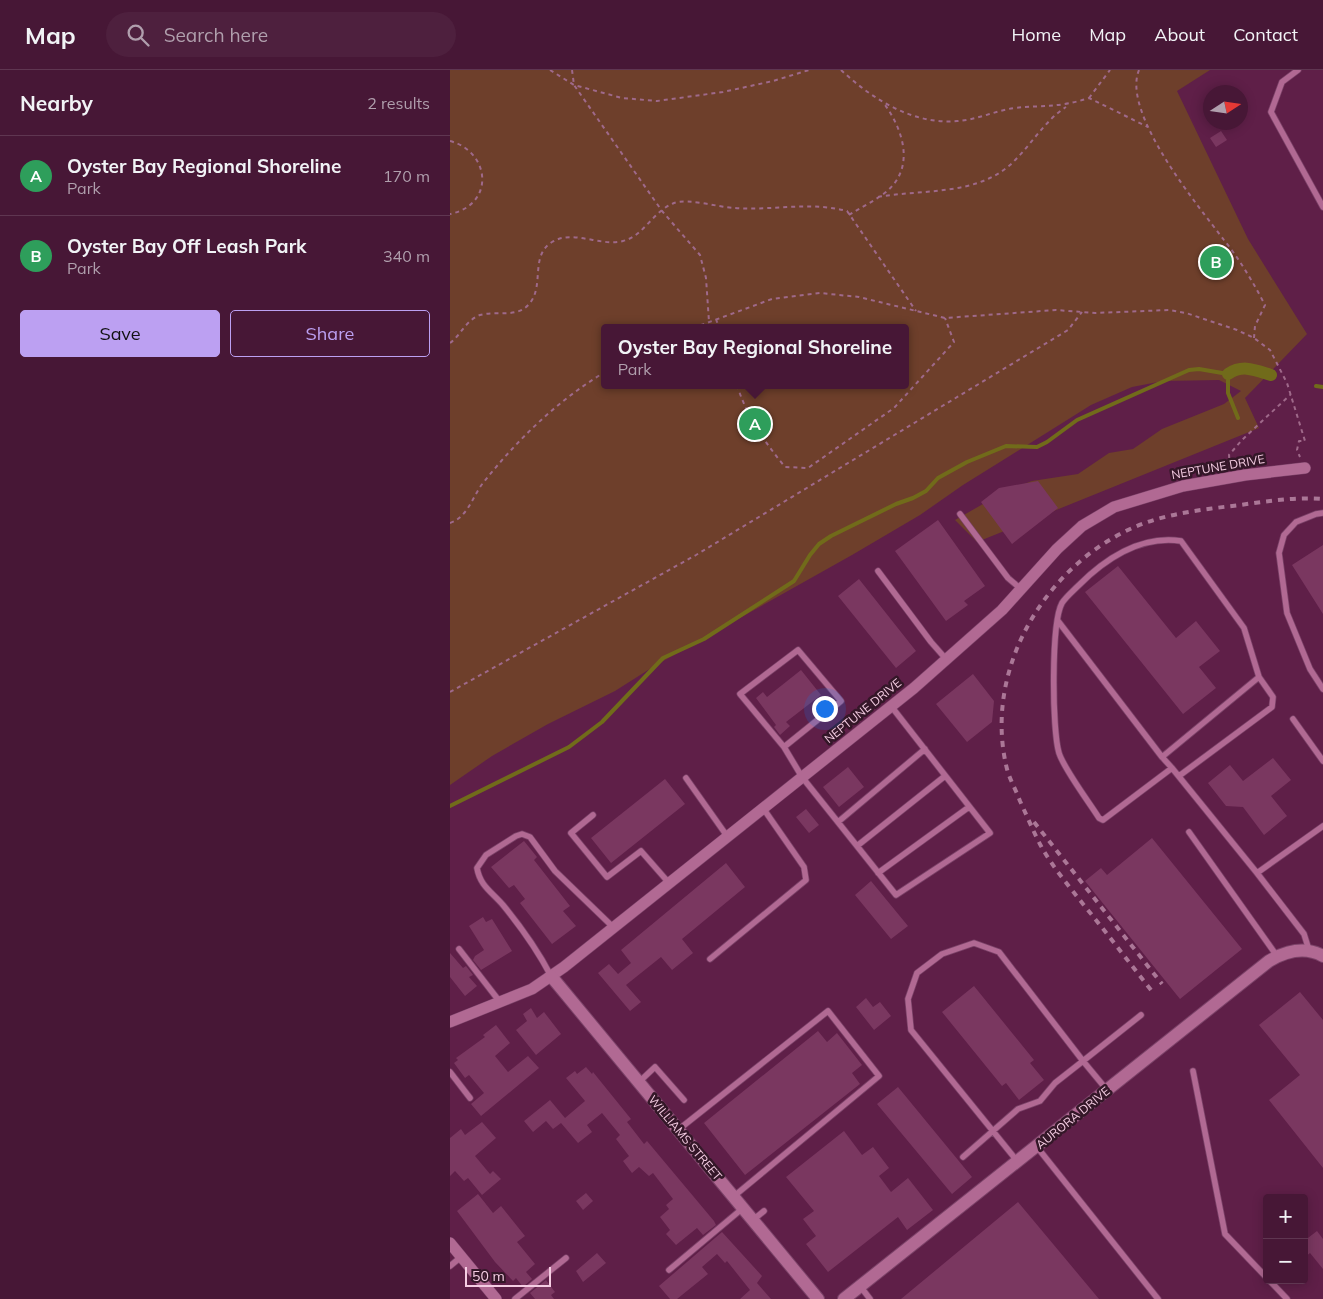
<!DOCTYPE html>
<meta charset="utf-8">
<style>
body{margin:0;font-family:Mulish,sans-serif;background:#4e203e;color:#f1f3f6}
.controls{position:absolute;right:15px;bottom:15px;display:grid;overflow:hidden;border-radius:5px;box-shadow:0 2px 12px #0003}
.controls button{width:45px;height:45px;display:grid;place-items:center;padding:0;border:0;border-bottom:1px solid #5f3651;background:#471736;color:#f1f3f6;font:25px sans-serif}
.compass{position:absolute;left:753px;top:15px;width:45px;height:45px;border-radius:50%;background:#471736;box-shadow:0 2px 12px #0003;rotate:78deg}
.scale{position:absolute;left:15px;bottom:12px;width:86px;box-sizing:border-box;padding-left:5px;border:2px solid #f5cde3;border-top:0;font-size:14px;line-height:18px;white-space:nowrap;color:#f5cde3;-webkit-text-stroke:4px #341728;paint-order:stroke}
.you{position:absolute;left:374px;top:638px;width:18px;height:18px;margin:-12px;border:4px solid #fff;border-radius:50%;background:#1a73e8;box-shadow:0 0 0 8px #1a73e833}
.badge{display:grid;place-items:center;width:32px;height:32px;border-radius:50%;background:#bca0f2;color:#fff;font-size:16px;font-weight:700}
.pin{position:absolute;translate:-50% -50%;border:2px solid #fff;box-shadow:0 1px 5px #0006}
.popup{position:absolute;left:151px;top:254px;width:308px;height:65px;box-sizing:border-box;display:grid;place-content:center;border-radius:5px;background:#471736;filter:drop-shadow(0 1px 4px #0005);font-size:16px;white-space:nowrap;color:#b09fad}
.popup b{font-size:19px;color:#f1f3f6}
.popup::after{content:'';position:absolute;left:50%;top:100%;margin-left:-10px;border:10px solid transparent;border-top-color:#471736}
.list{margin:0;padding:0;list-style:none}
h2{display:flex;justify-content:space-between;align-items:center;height:65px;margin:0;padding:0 20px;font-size:21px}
h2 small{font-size:16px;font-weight:400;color:#b09fad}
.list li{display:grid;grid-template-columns:32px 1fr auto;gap:15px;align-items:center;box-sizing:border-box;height:80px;padding:0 20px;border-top:1px solid #5f3651}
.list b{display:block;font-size:19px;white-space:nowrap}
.list p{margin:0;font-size:16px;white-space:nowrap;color:#b09fad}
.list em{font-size:16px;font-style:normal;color:#b09fad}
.actions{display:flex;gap:10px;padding:15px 20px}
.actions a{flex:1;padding:11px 0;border:1px solid #bca0f2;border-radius:5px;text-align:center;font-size:18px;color:#bca0f2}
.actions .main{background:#bca0f2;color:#111}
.icon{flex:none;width:28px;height:28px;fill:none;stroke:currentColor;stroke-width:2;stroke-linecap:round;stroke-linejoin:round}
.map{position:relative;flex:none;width:873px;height:1229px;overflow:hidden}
header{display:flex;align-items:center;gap:30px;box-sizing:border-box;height:70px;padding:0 25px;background:#471736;border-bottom:1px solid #5f3651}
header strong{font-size:24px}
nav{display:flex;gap:28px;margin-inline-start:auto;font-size:18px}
.search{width:350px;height:45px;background:#4e203e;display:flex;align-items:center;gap:12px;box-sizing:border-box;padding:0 18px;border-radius:28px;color:#b09fad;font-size:19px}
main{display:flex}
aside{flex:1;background:#471736}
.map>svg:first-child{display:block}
.green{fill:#6e3f2b;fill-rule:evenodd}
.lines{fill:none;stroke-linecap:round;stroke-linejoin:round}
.stream{stroke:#716b1a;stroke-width:4}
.canal{stroke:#716b1a;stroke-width:12}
.building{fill:#7a3760}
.service-casing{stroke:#7b4268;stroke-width:7}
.minor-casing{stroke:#7b4268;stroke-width:12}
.tertiary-casing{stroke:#7b4268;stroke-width:14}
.path{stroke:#9f698a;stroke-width:2;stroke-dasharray:4 4;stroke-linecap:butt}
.service{stroke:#b16993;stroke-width:5.5}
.minor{stroke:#b16993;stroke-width:11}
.tertiary{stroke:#b16993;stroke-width:12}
.rail{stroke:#ab7797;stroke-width:4;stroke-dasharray:6 6;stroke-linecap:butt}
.labels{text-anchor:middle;stroke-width:5;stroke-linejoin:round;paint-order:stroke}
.street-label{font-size:12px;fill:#f5cde3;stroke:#341728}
</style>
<header>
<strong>Map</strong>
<div class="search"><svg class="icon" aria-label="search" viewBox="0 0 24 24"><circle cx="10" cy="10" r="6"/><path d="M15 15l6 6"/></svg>Search here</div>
<nav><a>Home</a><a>Map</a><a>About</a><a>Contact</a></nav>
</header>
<main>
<aside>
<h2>Nearby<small>2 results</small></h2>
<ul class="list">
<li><span class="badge" style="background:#2e9e5b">A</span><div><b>Oyster Bay Regional Shoreline</b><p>Park</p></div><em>170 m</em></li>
<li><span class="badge" style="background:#2e9e5b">B</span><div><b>Oyster Bay Off Leash Park</b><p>Park</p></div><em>340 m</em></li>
</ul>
<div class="actions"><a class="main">Save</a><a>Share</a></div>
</aside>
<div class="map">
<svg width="873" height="1229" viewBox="0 0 873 1229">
<rect width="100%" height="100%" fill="#5f1f48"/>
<path class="green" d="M 0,0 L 760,0 L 727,21 L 798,169 L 857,264 L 795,328 L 809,358 L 527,472 L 505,450 L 554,422 L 582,411 L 628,404 L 659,383 L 683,379 L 712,359 L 774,334 L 791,321 L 769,310 L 713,311 L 682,317 L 641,335 L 513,415 L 470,445 L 402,485 L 206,595 L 165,621 L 98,654 L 42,686 L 0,715 ZM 155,258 L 455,258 L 455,315 L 155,315 Z"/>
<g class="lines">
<path class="stream" d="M 866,316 L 873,317
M 0,736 L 119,677 L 152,652 L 213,588 L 254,569 L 344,511 L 360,485 L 369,474 L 381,466 L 446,434 L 463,428 L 476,421 L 488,408 L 517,392 L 556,376 L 587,377 L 597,372 L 627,350 L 739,300 L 749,299 L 778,304 L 778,323 L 788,348"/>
<path class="canal" d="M 778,304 C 793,294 805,300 821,305"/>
</g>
<path class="building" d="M 771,61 L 777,70 L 766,77 L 760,68 Z
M 588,411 L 608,438 L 562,474 L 531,432 L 549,418 Z
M 488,450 L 535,516 L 514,531 L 518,535 L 496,551 L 445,481 Z
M 873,475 L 873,544 L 842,495 Z
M 668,496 L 726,568 L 746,551 L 770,581 L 749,597 L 766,618 L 733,644 L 635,522 Z
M 409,509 L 466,581 L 446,598 L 388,526 Z
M 351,600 L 371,625 L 336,652 L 340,656 L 330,665 L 324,657 L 326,655 L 306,628 L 313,622 L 317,627 Z
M 523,604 L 544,631 L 542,652 L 517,672 L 486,634 Z
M 823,688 L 841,710 L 821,726 L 837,746 L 814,765 L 793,737 L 776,736 L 758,713 L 780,695 L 793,711 Z
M 398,697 L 414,717 L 389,737 L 373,717 Z
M 215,709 L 235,734 L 161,793 L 141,768 Z
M 356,739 L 369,755 L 359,763 L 346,747 Z
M 702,768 L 792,879 L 730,929 L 635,811 L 651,798 L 657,805 Z
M 74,771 L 87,787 L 84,790 L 120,836 L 113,841 L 126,856 L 102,874 L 70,833 L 75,829 L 64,815 L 59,818 L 41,797 Z
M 276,793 L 295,817 L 232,869 L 243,883 L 222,900 L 211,887 L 176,915 L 191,932 L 180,941 L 148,903 L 159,894 L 168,904 L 181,893 L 171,880 Z
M 421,811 L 458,856 L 441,869 L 405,825 Z
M 33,847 L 36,852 L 42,849 L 62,881 L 31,900 L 23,890 L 25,886 L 34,880 L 19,856 Z
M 0,883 L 13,898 L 16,896 L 23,905 L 19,907 L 27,916 L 15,926 L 0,907 Z
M 524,916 L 584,990 L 580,993 L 594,1010 L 569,1030 L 556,1013 L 552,1016 L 492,942 Z
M 850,922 L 873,950 L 873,1098 L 819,1030 L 850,1005 L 809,955 Z
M 416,928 L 423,937 L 430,932 L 441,946 L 424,960 L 406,937 Z
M 81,938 L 87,948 L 94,942 L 111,964 L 86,985 L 66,960 L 77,951 L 73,944 Z
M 46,955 L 60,973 L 45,986 L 58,1002 L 78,986 L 89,998 L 31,1046 L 21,1034 L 34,1023 L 19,1005 L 15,1008 L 4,993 L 8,990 L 6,988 L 35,967 L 33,965 Z
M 368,961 L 377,972 L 387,963 L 412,995 L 402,1003 L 410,1014 L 295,1105 L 254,1053 Z
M 136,997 L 142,1004 L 143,1002 L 181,1049 L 177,1052 L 194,1074 L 197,1071 L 264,1151 L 266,1155 L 253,1165 L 247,1158 L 226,1175 L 216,1164 L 220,1160 L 210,1147 L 219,1139 L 216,1135 L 223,1129 L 203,1103 L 199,1106 L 189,1097 L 182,1103 L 173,1091 L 179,1086 L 166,1069 L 170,1065 L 152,1043 L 137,1055 L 142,1062 L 128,1073 L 111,1053 L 103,1059 L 96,1051 L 83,1062 L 74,1051 L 100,1030 L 115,1048 L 135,1031 L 116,1008 L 125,1001 L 127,1004 Z
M 448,1017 L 522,1107 L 502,1124 L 427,1034 Z
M 32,1052 L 46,1068 L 25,1086 L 40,1104 L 43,1101 L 51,1109 L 32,1125 L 18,1108 L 14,1111 L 5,1101 L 0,1106 L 0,1068 L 11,1059 L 15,1065 Z
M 394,1061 L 412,1085 L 423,1077 L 439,1098 L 429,1106 L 441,1122 L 458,1108 L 483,1140 L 457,1160 L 448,1147 L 378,1202 L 356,1174 L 366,1166 L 353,1149 L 364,1141 L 336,1107 Z
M 136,1123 L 143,1131 L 133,1140 L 126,1131 Z
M 28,1124 L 43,1143 L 51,1136 L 75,1166 L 67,1172 L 85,1194 L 76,1202 L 82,1209 L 73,1217 L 66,1208 L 63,1211 L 45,1192 L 7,1141 Z
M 568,1132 L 649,1229 L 451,1229 Z
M 867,1161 L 873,1169 L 873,1199 L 860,1183 L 854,1188 L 854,1171 Z
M 272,1162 L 312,1206 L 307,1213 L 321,1229 L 290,1229 L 300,1220 L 277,1191 L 275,1193 L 267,1184 L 252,1197 L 258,1204 L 227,1229 L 220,1229 L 209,1216 Z
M 147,1183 L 156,1193 L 133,1212 L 126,1201 Z
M 96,1210 L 105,1222 L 101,1225 L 104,1229 L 85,1229 L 80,1223 Z"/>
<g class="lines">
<defs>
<path id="service" d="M 848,0 L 832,12 L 821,42 L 873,137
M 873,443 L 866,444 L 846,452 L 834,465 L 829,483 L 837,543 L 860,599 L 873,619
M 510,444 L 558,508 L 571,519
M 428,501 L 481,572 L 496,589
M 608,551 L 712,687
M 843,649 L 873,691
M 334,677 L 391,631 L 348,580 L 290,624 L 334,677 L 352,707 L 446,825 L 540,763 L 441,636
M 722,698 L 712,687 L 809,607
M 729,706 L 822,637 L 823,627 L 809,607 L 794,558 L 731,471 C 690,465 655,489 628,516 C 623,521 616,527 612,533 C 601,553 602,660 609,683 C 614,699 639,732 649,748 L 653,750 L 722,698 L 807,803
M 236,708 L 277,766
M 143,745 L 121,763 L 157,807 L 191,781 L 219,813
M 388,752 L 475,679
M 739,762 L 827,886
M 407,776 L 495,706
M 428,803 L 519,737
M 9,879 L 50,932
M 859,880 L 854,864 L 807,803 L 873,756
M 260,889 L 356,810 L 354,797 L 313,738
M 101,906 C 88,881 71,857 53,835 C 42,822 30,816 27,798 L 36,785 L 66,766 L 72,764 L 80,767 L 105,801 L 163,857
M 743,1001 L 775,1164 L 817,1208
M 0,1002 L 20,1028
M 189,1012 L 205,997 L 234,1030
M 657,1020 L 633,991 L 691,945
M 228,1060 L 378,941 L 429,1006 L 283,1127
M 587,1077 L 708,1229
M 513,1087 L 568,1039 L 590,1031 L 605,1013 L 633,991 L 549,882 L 524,873 L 492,884 L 467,903 L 458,929 L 461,960 L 568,1092
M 303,1150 L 314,1141
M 0,1196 L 11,1187
M 219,1200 L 293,1138
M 819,1210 L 837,1229
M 410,1216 L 420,1229
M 65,1229 L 116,1188"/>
<path id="minor" d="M 0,952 L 82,919 L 114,897 L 464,618 L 552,540 L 607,479 L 632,456 L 664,437 L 733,416 L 795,405 L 855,398
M 0,1173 L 46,1229"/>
<path id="tertiary" d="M 101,906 L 368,1229
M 394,1229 L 819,891 C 836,881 855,876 873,886"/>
</defs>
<use href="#service" class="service-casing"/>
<use href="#minor" class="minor-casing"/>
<use href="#tertiary" class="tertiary-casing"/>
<path class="path" d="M 100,0 L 124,15 L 172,28 L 207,31 L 273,22 L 323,11 L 359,0
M 122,0 L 124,15 L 212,141 L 250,185 L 256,208 L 259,252
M 391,0 C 422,29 463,55 507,51 C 526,50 545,41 564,38 C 593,35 609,38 639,28 L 698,57
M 689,0 C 671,43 749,137 774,170 C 790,190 803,212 815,235 L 805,256 L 804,268
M 639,28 L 660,0
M 0,71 C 41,82 45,135 0,144
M 428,127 C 473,119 524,126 560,95 C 580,77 594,51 616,37
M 399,145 C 411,137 425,131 436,122 C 466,97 453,59 433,32
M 266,249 L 269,258
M 243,258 L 322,229 L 370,223 L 409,227 L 495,248 L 606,240 L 645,243 L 719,240 L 736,243 L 787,260 L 804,268 L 820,280 L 837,313 L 855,371 L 849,371 L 847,380 L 850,387
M 0,273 C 11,265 16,250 30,245 C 48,240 70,250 82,230 C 93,212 81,185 102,172 C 123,159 150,177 173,171 C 194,166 203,141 224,133 C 239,128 267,137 284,138 C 322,141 359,131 397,141 L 466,241
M 287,315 C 297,347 314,371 335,397 L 358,398 L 444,338 L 504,272 L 495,248
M 780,396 L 779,385 L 792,370 L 841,324
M 0,453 C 18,447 22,427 33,413 C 67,370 108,330 155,302
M 0,622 L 246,485 L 618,260 L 632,242"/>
<use href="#service" class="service"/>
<use href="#minor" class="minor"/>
<use href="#tertiary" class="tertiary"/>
<path class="rail" d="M 584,752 L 712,914
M 701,920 C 678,891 656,862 633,834 C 618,815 602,796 591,776 C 583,761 577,746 570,731 C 566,720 560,710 557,699 C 534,607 587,508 670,464 C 707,444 749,440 790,435 C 818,431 845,427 873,429"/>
</g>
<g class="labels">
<g class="street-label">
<text transform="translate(768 397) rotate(-10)" y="4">NEPTUNE DRIVE</text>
<text transform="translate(413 641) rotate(-39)" y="4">NEPTUNE DRIVE</text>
<text transform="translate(623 1048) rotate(-39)" y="4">AURORA DRIVE</text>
<text transform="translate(235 1068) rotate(50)" y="4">WILLIAMS STREET</text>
</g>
</g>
</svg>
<div class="controls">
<button>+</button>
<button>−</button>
</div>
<svg class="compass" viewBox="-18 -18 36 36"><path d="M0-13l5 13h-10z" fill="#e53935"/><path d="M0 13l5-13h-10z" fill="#b09fad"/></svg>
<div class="scale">50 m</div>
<div class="you"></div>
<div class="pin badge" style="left:305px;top:354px;background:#2e9e5b">A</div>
<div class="popup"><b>Oyster Bay Regional Shoreline</b>Park</div>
<div class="pin badge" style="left:766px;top:192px;background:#2e9e5b">B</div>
</div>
</main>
